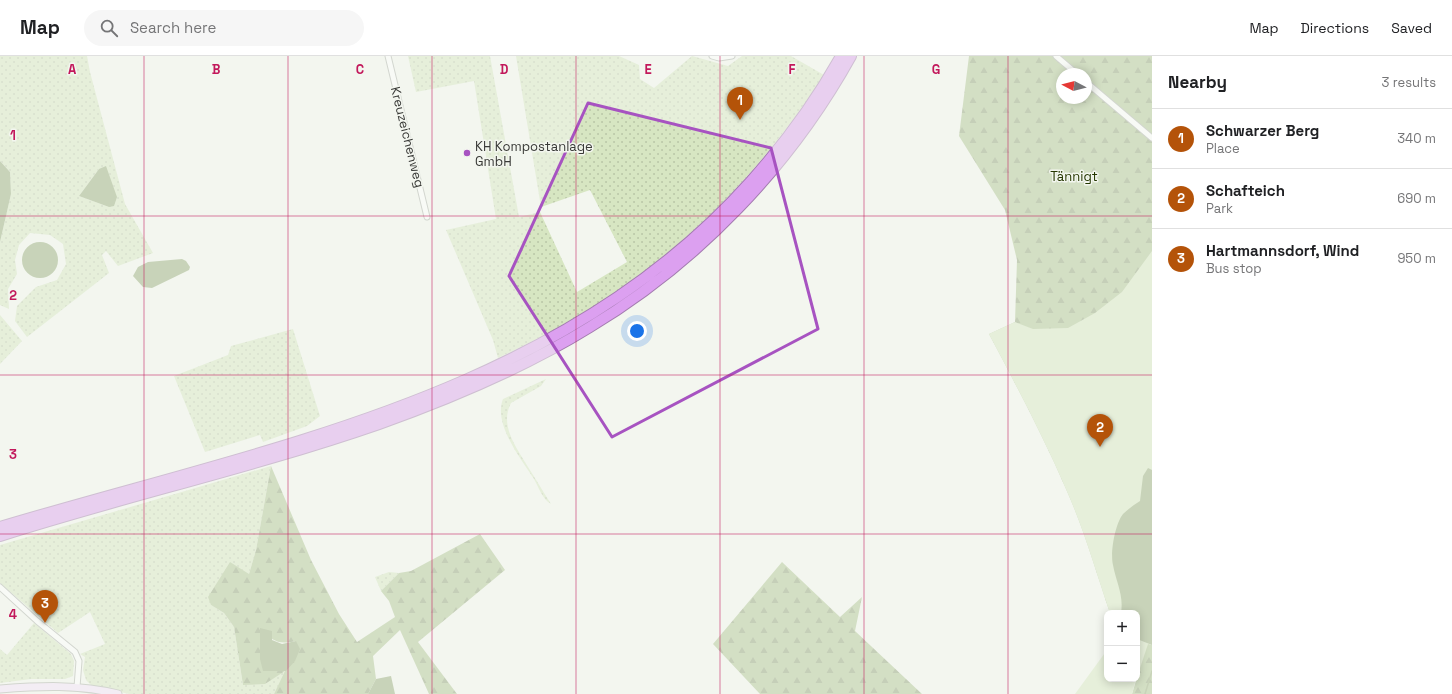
<!DOCTYPE html>
<meta charset="utf-8">
<style>
body{margin:0;font-family:"Space Grotesk",sans-serif;background:#f6f6f6;color:#202124}
.controls{position:absolute;right:12px;bottom:12px;display:grid;overflow:hidden;border-radius:8px;box-shadow:0 2px 10px #0003}
.controls button{width:36px;height:36px;display:grid;place-items:center;padding:0;border:0;border-bottom:1px solid #e0e0e0;background:#fff;color:#202124;font:20px sans-serif}
.compass{position:absolute;left:1056px;top:12px;width:36px;height:36px;border-radius:50%;background:#fff;box-shadow:0 2px 10px #0003;rotate:277deg}
.you{position:absolute;left:637px;top:275px;width:14px;height:14px;margin:-10px;border:3px solid #fff;border-radius:50%;background:#1a73e8;box-shadow:0 0 0 6px #1a73e833}
.badge{display:grid;place-items:center;width:26px;height:26px;border-radius:50%;background:#b45309;color:#fff;font-size:13px;font-weight:700}
.pin{position:absolute;translate:-50% -33px;filter:drop-shadow(0 1px 2px #0008)}
.pin::after{content:'';position:absolute;top:21px;width:14px;height:12px;background:inherit;clip-path:polygon(0 0,100% 0,50% 100%)}
.list{margin:0;padding:0;list-style:none}
h2{display:flex;justify-content:space-between;align-items:center;height:52px;margin:0;padding:0 16px;font-size:17px}
h2 small{font-size:13px;font-weight:400;color:#757577}
.list li{display:grid;grid-template-columns:26px 1fr auto;gap:12px;align-items:center;box-sizing:border-box;height:60px;padding:0 16px;border-top:1px solid #e0e0e0}
.list b{display:block;font-size:15px;white-space:nowrap}
.list p{margin:0;font-size:13px;white-space:nowrap;color:#757577}
.list em{font-size:13px;font-style:normal;color:#757577}
.icon{flex:none;width:22px;height:22px;fill:none;stroke:currentColor;stroke-width:2;stroke-linecap:round;stroke-linejoin:round}
.map{position:relative;flex:none;width:1152px;height:638px;overflow:hidden}
header{display:flex;align-items:center;gap:24px;box-sizing:border-box;height:56px;padding:0 20px;background:#fff;border-bottom:1px solid #e0e0e0}
header strong{font-size:19px}
nav{display:flex;gap:22px;margin-inline-start:auto;font-size:14px}
.search{width:280px;height:36px;background:#f6f6f6;display:flex;align-items:center;gap:10px;box-sizing:border-box;padding:0 14px;border-radius:22px;color:#757577;font-size:15px}
main{display:flex}
aside{flex:1;background:#fff}
.map>svg:first-child{display:block}
.grass{fill:url(#grass-dots);fill-rule:evenodd}
.forest{fill:url(#forest-firs);fill-rule:evenodd}
.park{fill:#d7e6c2}
.water{fill:#95a978}
.lines{fill:none;stroke-linecap:round;stroke-linejoin:round}
.stream{stroke:#95a978;stroke-width:1.5}
.street-casing{stroke:#acafa9;stroke-width:7}
.secondary-casing{stroke:#acafa9;stroke-width:9}
.highway-casing{stroke:#a37caf;stroke-width:12}
.street{stroke:#fff;stroke-width:5}
.secondary{stroke:#f4e2fa;stroke-width:7}
.highway{stroke:#dca0f0;stroke-width:10}
.marked{fill:none;stroke:#a753c1;stroke-width:3;stroke-linejoin:round}
.grid{fill:none;stroke:#c2185b;stroke-width:1;stroke-opacity:0.55}
.poi-dot{fill:#a753c1;stroke:#f3f6ef;stroke-width:1.5}
.labels{text-anchor:middle;stroke-width:3;stroke-linejoin:round;paint-order:stroke}
.street-label{font-size:13px;fill:#393a37;stroke:#f3f6ef}
.poi-label{font-size:13px;fill:#393a37;stroke:#f3f6ef;text-anchor:start}
.park-label{font-size:13px;fill:#253700;stroke:#f3f6ef}
.grid-label{font-size:13px;text-anchor:middle;font-weight:bold;fill:#c2185b;stroke:#f3f6ef;stroke-width:3;stroke-linejoin:round;paint-order:stroke}
</style>
<header>
<strong>Map</strong>
<div class="search"><svg class="icon" aria-label="search" viewBox="0 0 24 24"><circle cx="10" cy="10" r="6"/><path d="M15 15l6 6"/></svg>Search here</div>
<nav><a>Map</a><a>Directions</a><a>Saved</a></nav>
</header>
<main>
<div class="map">
<svg width="1152" height="638" viewBox="0 0 1152 638">
<defs>
<pattern id="grass-dots" width="8" height="8" patternUnits="userSpaceOnUse"><rect width="8" height="8" fill="#d7e6c2"/><path d="M2 2h.1M6 6h.1" fill="none" stroke="#b9c6a7" stroke-width="1.8" stroke-linecap="round"/></pattern>
<pattern id="forest-firs" width="22" height="20" patternUnits="userSpaceOnUse"><rect width="22" height="20" fill="#aec391"/><path d="M5 1l3.5 6h-7zM16 11l3.5 6h-7z" fill="#8f9f77"/></pattern>
</defs>
<rect width="100%" height="100%" fill="#f3f6ef"/>
<path class="grass" d="M 0,0 L 87,0 L 90,16 L 125,148 L 153,197 L 118,210 L 106,195 L 102,199 L 109,217 L 27,281 L 15,265 L 17,250 L 36,231 L 57,224 L 66,208 L 63,188 L 50,179 L 30,177 L 19,189 L 15,204 L 17,218 L 8,233 L 9,253 L 0,249 L 0,186 L 11,138 L 10,116 L 0,105 ZM 99,113 L 109,151 L 79,140 Z
M 408,0 L 490,0 L 519,161 L 540,156 L 577,236 L 627,206 L 590,134 L 541,151 L 516,0 L 619,0 L 639,9 L 640,23 L 654,32 L 692,0 L 728,10 L 742,0 L 791,0 L 824,19 C 740,148 637,238 498,302 L 493,284 L 446,174 L 496,163 L 474,25 L 416,36 Z
M 0,259 L 22,285 L 0,308 Z
M 293,273 L 320,360 L 307,370 L 263,386 L 260,379 L 205,396 L 174,320 L 228,299 L 231,290 Z
M 546,323 L 541,330 L 511,347 C 499,370 517,392 528,411 C 536,423 543,436 551,448 C 543,444 538,430 534,423 C 521,403 493,368 503,343 Z
M 271,410 L 256,494 L 249,518 L 211,549 L 224,557 L 234,571 L 243,629 L 286,615 L 274,638 L 129,638 L 91,629 L 86,624 L 83,614 L 85,601 L 80,598 L 105,588 L 90,556 L 58,577 L 0,527 L 0,489 Z
M 389,516 L 399,517 L 381,535 L 375,521 Z
M 34,567 L 71,598 L 74,605 L 73,620 L 65,623 L 31,623 L 0,627 L 0,593 L 7,599 Z"/>
<path class="forest" d="M 969,0 L 1152,0 L 1152,414 L 1110,557 C 1096,516 1084,473 1066,433 C 1043,380 1016,329 989,278 L 1015,266 L 1017,204 L 1005,154 L 959,80 ZM 1062,18 L 1086,18 L 1086,42 L 1062,42 Z
M 271,410 L 311,504 L 339,558 L 357,586 L 395,561 L 389,545 L 381,535 L 399,517 L 411,515 L 480,478 L 505,514 L 418,586 L 457,638 L 429,638 L 400,574 L 373,600 L 376,623 L 368,638 L 274,638 L 285,615 L 265,628 L 243,629 L 234,571 L 224,557 L 211,549 L 208,541 L 230,506 L 249,518 L 256,494 ZM 260,573 C 274,585 277,589 296,585 L 286,614 Z
M 782,506 L 840,561 L 862,541 L 855,575 L 922,638 L 760,638 L 713,588 Z
M 1137,583 L 1152,589 L 1152,638 L 1132,638 L 1138,618 Z"/>
<path class="park" d="M 1152,195 L 1152,589 L 1148,588 L 1137,621 L 1137,557 L 1110,557 C 1096,516 1084,473 1066,433 C 1043,380 1016,329 989,278 L 1015,266 L 1033,273 L 1068,272 L 1095,257 L 1122,236 Z
M 1107,594 L 1107,623 L 1136,623 L 1132,638 L 1075,638 Z"/>
<path class="water" d="M 0,105 L 10,116 L 11,138 L 0,186 Z
M 106,110 L 117,141 L 114,150 L 109,151 L 79,140 L 99,113 Z
M22 204a18 18 0 1 1 36 0a18 18 0 1 1-36 0Z
M 182,203 L 186,205 L 190,211 L 189,214 L 152,232 L 143,231 L 133,220 L 138,211 L 148,206 Z
M 1148,412 L 1152,414 L 1152,589 L 1137,583 L 1137,557 L 1121,557 C 1124,539 1116,526 1113,509 C 1110,497 1115,468 1123,458 C 1128,453 1134,449 1140,445 L 1143,420 Z
M 260,572 L 272,575 L 272,584 L 282,588 L 296,585 L 300,593 L 295,605 L 286,615 L 263,615 L 260,603 Z
M 391,620 L 395,638 L 368,638 L 376,623 Z"/>
<g class="lines">
<path class="stream" d="M 1145,638 L 1152,615"/>
<defs>
<path id="street" d="M 388,0 L 427,161
M 712,0 L 719,2 L 732,0
M 1056,0 L 1077,18
M 1086,26 L 1152,82
M 0,531 L 37,565 L 75,596 L 79,605 L 77,631"/>
<path id="secondary" d="M 0,633 C 40,630 79,628 118,638"/>
<path id="highway" d="M 0,471 C 266,391 556,343 751,125 C 785,87 816,45 841,0
M 0,480 C 125,440 255,411 379,368 C 452,342 524,312 590,271 C 698,206 790,110 851,0"/>
</defs>
<use href="#street" class="street-casing"/>
<use href="#secondary" class="secondary-casing"/>
<use href="#highway" class="highway-casing"/>
<use href="#street" class="street"/>
<use href="#secondary" class="secondary"/>
<use href="#highway" class="highway"/>
</g>
<path d="M0 0H1152V638H0ZM 588,47 L 771,92 L 818,273 L 612,381 L 509,220 Z" fill="#f3f6ef" fill-opacity=".55" fill-rule="evenodd"/>
<path class="marked" d="M 588,47 L 771,92 L 818,273 L 612,381 L 509,220 Z"/>
<path class="grid" d="M 144,0 L 144,638M 288,0 L 288,638M 432,0 L 432,638M 576,0 L 576,638M 720,0 L 720,638M 864,0 L 864,638M 1008,0 L 1008,638M 0,160 L 1152,160M 0,319 L 1152,319M 0,478 L 1152,478"/>
<circle class="poi-dot" cx="467" cy="97" r="4"/>
<g class="labels">
<g class="street-label">
<text transform="translate(408 81) rotate(76)" y="5">Kreuzeichenweg</text>
</g>
<g class="poi-label">
<text x="475" y="95">KH Kompostanlage<tspan x="475" dy="15">GmbH</tspan></text>
</g>
<g class="park-label">
<text x="1074" y="125">Tännigt</text>
</g>
</g>
<g class="grid-label">
<text x="72" y="18">A</text>
<text x="216" y="18">B</text>
<text x="360" y="18">C</text>
<text x="504" y="18">D</text>
<text x="648" y="18">E</text>
<text x="792" y="18">F</text>
<text x="936" y="18">G</text>
<text x="13" y="84">1</text>
<text x="13" y="244">2</text>
<text x="13" y="403">3</text>
<text x="13" y="563">4</text>
</g>
</svg>
<div class="controls">
<button>+</button>
<button>−</button>
</div>
<svg class="compass" viewBox="-18 -18 36 36"><path d="M0-13l5 13h-10z" fill="#e53935"/><path d="M0 13l5-13h-10z" fill="#757577"/></svg>
<div class="you"></div>
<div class="pin badge" style="left:740px;top:64px">1</div>
<div class="pin badge" style="left:1100px;top:391px">2</div>
<div class="pin badge" style="left:45px;top:567px">3</div>
</div>
<aside>
<h2>Nearby<small>3 results</small></h2>
<ul class="list">
<li><span class="badge">1</span><div><b>Schwarzer Berg</b><p>Place</p></div><em>340 m</em></li>
<li><span class="badge">2</span><div><b>Schafteich</b><p>Park</p></div><em>690 m</em></li>
<li><span class="badge">3</span><div><b>Hartmannsdorf, Wind</b><p>Bus stop</p></div><em>950 m</em></li>
</ul>
</aside>
</main>
